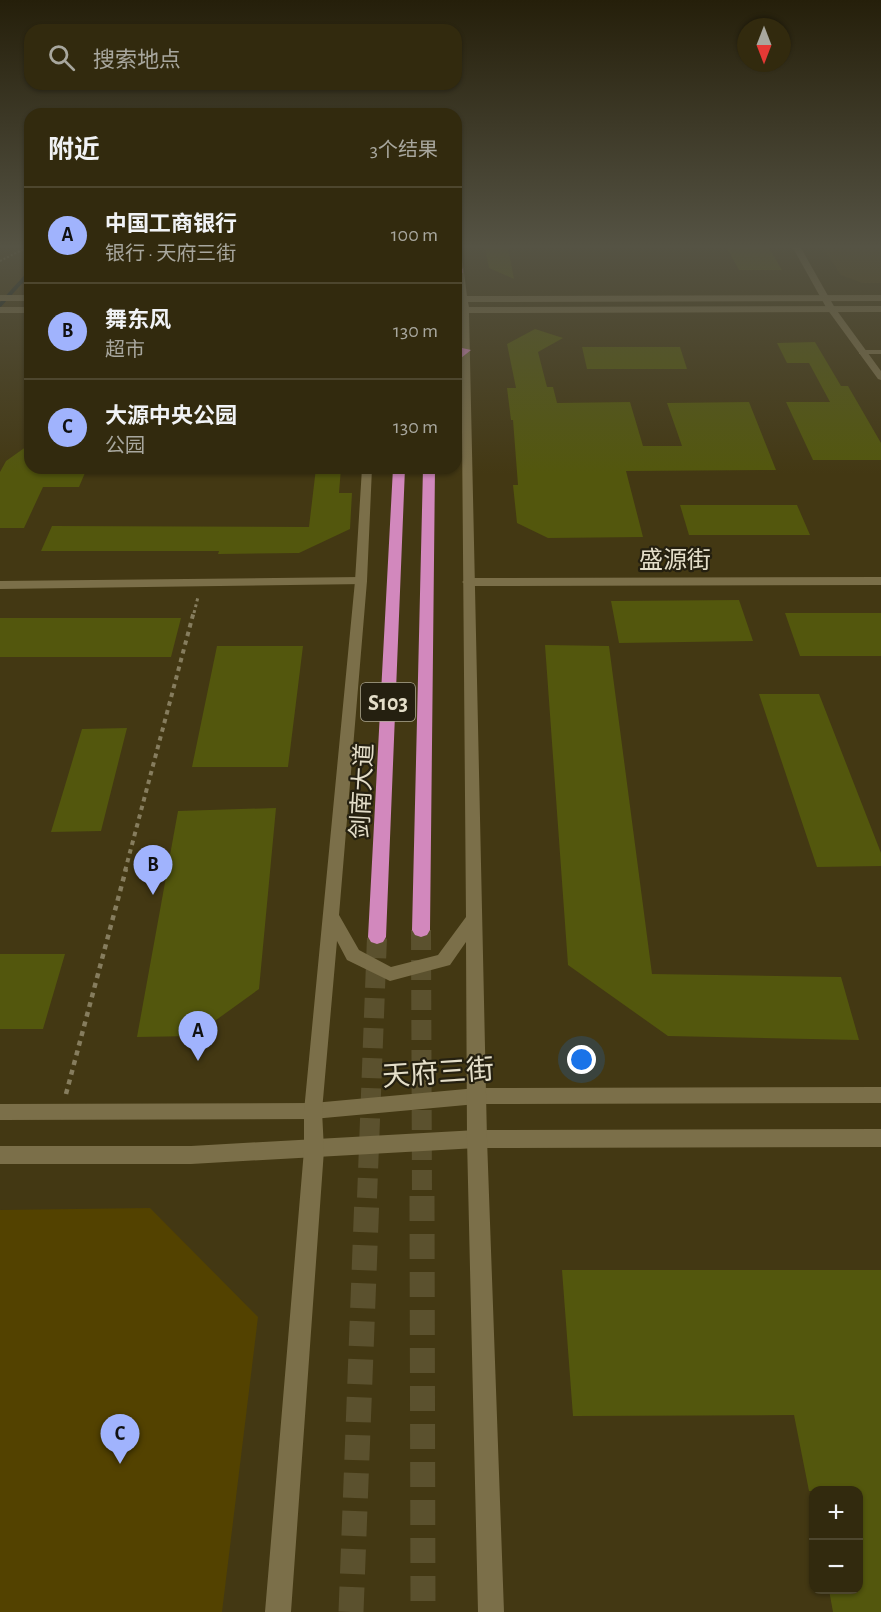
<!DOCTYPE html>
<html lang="zh">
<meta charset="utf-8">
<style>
body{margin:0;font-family:"Alegreya Sans","Noto Sans SC",sans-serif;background:#3d361c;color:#f1f3f6}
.controls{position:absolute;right:18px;bottom:18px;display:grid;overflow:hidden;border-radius:12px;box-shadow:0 2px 4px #0004}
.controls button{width:54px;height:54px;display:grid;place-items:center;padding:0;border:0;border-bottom:2px solid #4d462e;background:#322a0e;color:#f1f3f6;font:30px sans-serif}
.compass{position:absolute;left:737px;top:18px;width:54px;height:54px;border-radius:50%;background:#322a0e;box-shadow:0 2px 4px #0004;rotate:180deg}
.you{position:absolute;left:582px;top:1060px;width:21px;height:21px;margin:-15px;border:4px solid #fff;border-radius:50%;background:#1a73e8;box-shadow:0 0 0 9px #1a73e833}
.badge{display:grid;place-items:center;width:39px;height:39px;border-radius:50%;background:#a0b3fd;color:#111;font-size:20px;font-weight:700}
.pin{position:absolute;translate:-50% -50px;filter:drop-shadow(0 2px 3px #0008)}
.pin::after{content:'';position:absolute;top:32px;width:21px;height:18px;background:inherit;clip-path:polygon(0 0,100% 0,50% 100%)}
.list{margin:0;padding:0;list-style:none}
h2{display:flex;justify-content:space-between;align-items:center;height:78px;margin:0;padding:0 24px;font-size:26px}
h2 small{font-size:20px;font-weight:400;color:#a8a79e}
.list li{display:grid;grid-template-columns:39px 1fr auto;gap:18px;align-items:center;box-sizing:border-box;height:96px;padding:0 24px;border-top:2px solid #4d462e}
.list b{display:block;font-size:22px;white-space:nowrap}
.list p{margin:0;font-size:20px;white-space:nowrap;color:#a8a79e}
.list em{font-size:20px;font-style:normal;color:#a8a79e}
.icon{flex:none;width:33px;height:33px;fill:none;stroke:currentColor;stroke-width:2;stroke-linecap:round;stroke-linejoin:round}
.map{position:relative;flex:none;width:881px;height:1612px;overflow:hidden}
.search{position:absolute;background:#322a0e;box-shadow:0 2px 4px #0004;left:24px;top:24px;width:438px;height:66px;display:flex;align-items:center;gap:15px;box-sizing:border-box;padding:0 21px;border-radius:18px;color:#a8a79e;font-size:22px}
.panel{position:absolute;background:#322a0e;box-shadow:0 2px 4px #0004;left:24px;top:108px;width:438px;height:366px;border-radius:18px}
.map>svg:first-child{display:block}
.built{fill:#4f4113}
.green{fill:#534200}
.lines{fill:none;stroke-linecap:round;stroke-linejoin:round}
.stream{stroke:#0f1f23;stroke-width:4}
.building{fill:#53570d}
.trunk-tunnel-far1{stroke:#5b512e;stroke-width:20;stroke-dasharray:20 10;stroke-linecap:butt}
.trunk-tunnel{stroke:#5b512e;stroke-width:25;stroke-dasharray:25 13;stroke-linecap:butt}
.path-far3{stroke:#867d5e;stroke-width:2;stroke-dasharray:2 2;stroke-linecap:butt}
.path-far2{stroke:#867d5e;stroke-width:3;stroke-dasharray:3 3;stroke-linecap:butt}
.path-far1{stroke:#867d5e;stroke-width:4;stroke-dasharray:4.5 4.5;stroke-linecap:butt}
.path{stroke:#867d5e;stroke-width:4.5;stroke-dasharray:5 5;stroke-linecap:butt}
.service{fill:#7b6f49;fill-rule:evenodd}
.minor{fill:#7b6f49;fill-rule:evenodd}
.tertiary{fill:#7b6f49;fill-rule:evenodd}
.secondary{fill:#7b6f49;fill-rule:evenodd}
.trunk{fill:#d288bd;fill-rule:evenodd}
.labels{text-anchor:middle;stroke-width:4.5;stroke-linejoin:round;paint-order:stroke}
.shield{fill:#252010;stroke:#aba592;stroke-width:1.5}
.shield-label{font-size:22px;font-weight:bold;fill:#e4dec9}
.street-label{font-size:24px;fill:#e4dec9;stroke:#252010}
.near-street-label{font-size:28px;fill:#e4dec9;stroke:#252010}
</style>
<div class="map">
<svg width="881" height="1612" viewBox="0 0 881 1612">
<rect width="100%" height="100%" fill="#433813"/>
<path class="built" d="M 823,248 L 881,248 L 881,283 L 862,283 L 841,275 Z"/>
<path class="green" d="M 150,1208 L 258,1317 L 222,1612 L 0,1612 L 0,1210 Z"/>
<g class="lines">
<path class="stream" d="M 0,305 L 30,272"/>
</g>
<path class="building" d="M 485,248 L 508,248 L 514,279 L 489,268 Z
M 727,248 L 769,248 L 782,270 L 739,270 Z
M 535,329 L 563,338 L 538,352 L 547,387 L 553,387 L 557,403 L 630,402 L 643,446 L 682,446 L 667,403 L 749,402 L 776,470 L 626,471 L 643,537 L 548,538 L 517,523 L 513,485 L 518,485 L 513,420 L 511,420 L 507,388 L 516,388 L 507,344 Z
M 815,342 L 841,386 L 848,386 L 881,443 L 881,460 L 813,460 L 786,402 L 830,402 L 809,363 L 787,363 L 777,343 Z
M 582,347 L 680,347 L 687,369 L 587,369 Z
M 30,444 L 30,468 L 87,468 L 79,487 L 43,487 L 24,528 L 0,528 L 0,472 L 6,461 Z
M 316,468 L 341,468 L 339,493 L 352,493 L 350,529 L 299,553 L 218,554 L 219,551 L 41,551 L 52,526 L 309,527 Z
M 680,505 L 797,505 L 810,535 L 689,535 Z
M 739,600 L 753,641 L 619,643 L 611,601 Z
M 785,613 L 881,613 L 881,656 L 800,656 Z
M 0,618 L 181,618 L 171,657 L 0,657 Z
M 545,645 L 609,646 L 652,974 L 841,977 L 859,1040 L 668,1036 L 568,965 Z
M 217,646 L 303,646 L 288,767 L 192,767 Z
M 759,694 L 819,694 L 881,853 L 881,866 L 817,867 Z
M 127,728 L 101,831 L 51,832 L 82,729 Z
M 276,808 L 259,989 L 194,1036 L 137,1037 L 178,811 Z
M 0,954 L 65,954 L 43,1029 L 0,1029 Z
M 562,1270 L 881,1270 L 881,1612 L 833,1612 L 829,1590 L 858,1590 L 858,1491 L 809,1491 L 794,1415 L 573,1416 Z"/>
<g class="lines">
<path class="trunk-tunnel-far1" d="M 421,930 L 422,1198
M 367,1198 L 377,937"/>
<path class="trunk-tunnel" d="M 422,1196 L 423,1612
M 351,1612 L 367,1196"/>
<path class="path-far3" d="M 0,261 L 26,248"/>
<path class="path-far2" d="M 194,613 L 198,597"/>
<path class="path-far1" d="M 125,871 L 194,611"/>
<path class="path" d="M 66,1094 L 126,869"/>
<path class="service" d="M 859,350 L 881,350 L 881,354 L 859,354 Z"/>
<path class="minor" d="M 793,248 L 801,248 L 835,308 L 881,371 L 881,380 L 878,379 L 827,309 Z
M 361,577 L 367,581 L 365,584 L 0,589 L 0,581 Z
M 881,577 L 881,585 L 468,586 L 462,582 L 468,578 Z"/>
<path class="tertiary" d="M 881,1087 L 881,1103 L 477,1104 L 313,1119 L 0,1120 L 0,1104 L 313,1103 L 477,1088 Z
M 881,1129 L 881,1147 L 477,1148 L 191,1164 L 0,1164 L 0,1146 L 191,1146 L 477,1130 Z"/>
<path class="secondary" d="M 456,248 L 461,248 L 467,296 L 881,295 L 881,301 L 468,302 L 469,307 L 881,306 L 881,312 L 469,313 L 487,1139 L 504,1612 L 478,1612 L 467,1139 L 466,942 L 450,965 L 390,981 L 347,960 L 337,941 L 322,1111 L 324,1150 L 291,1612 L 265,1612 L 304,1150 L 304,1111 L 355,581 L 362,468 L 372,468 L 367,581 L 339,915 L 359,950 L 391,967 L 438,955 L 466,917 L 461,310 Z
M 0,295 L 30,295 L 30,301 L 0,301 Z
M 0,307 L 30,307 L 30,313 L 0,313 Z"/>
<path class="trunk" d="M 456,264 L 463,269 L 463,273 L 456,272 Z
M 462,348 L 471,350 L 456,362 L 456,354 Z
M 393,468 L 405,468 L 386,937 L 383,942 L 377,944 L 371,942 L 368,937 Z
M 423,468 L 435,468 L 430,930 L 427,935 L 421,937 L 415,935 L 412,930 Z"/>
</g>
<linearGradient id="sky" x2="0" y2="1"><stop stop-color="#251f0a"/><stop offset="0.52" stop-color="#555344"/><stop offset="1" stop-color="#555344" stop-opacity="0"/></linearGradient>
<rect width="881" height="474" fill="url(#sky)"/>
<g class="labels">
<rect class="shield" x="361" y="683" width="54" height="38" rx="4.5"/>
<g class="shield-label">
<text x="388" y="710">S103</text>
</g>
<g class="street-label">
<text x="675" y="568">盛源街</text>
<text transform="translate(362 791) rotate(-87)" y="8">剑南大道</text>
</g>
<g class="near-street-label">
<text transform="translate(438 1072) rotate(-4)" y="10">天府三街</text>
</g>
</g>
</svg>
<div class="controls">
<button>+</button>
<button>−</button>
</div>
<svg class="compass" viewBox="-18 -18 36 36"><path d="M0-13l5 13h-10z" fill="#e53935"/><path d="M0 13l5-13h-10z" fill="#a8a79e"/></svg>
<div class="you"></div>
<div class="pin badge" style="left:198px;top:1061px">A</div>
<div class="pin badge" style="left:153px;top:895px">B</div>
<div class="pin badge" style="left:120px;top:1464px">C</div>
<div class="search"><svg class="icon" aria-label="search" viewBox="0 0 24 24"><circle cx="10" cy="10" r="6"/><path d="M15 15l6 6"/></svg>搜索地点</div>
<section class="panel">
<h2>附近<small>3个结果</small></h2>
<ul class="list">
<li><span class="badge">A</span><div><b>中国工商银行</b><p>银行 · 天府三街</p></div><em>100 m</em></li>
<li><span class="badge">B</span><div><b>舞东风</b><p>超市</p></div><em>130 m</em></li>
<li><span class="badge">C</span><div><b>大源中央公园</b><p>公园</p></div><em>130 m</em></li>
</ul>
</section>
</div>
